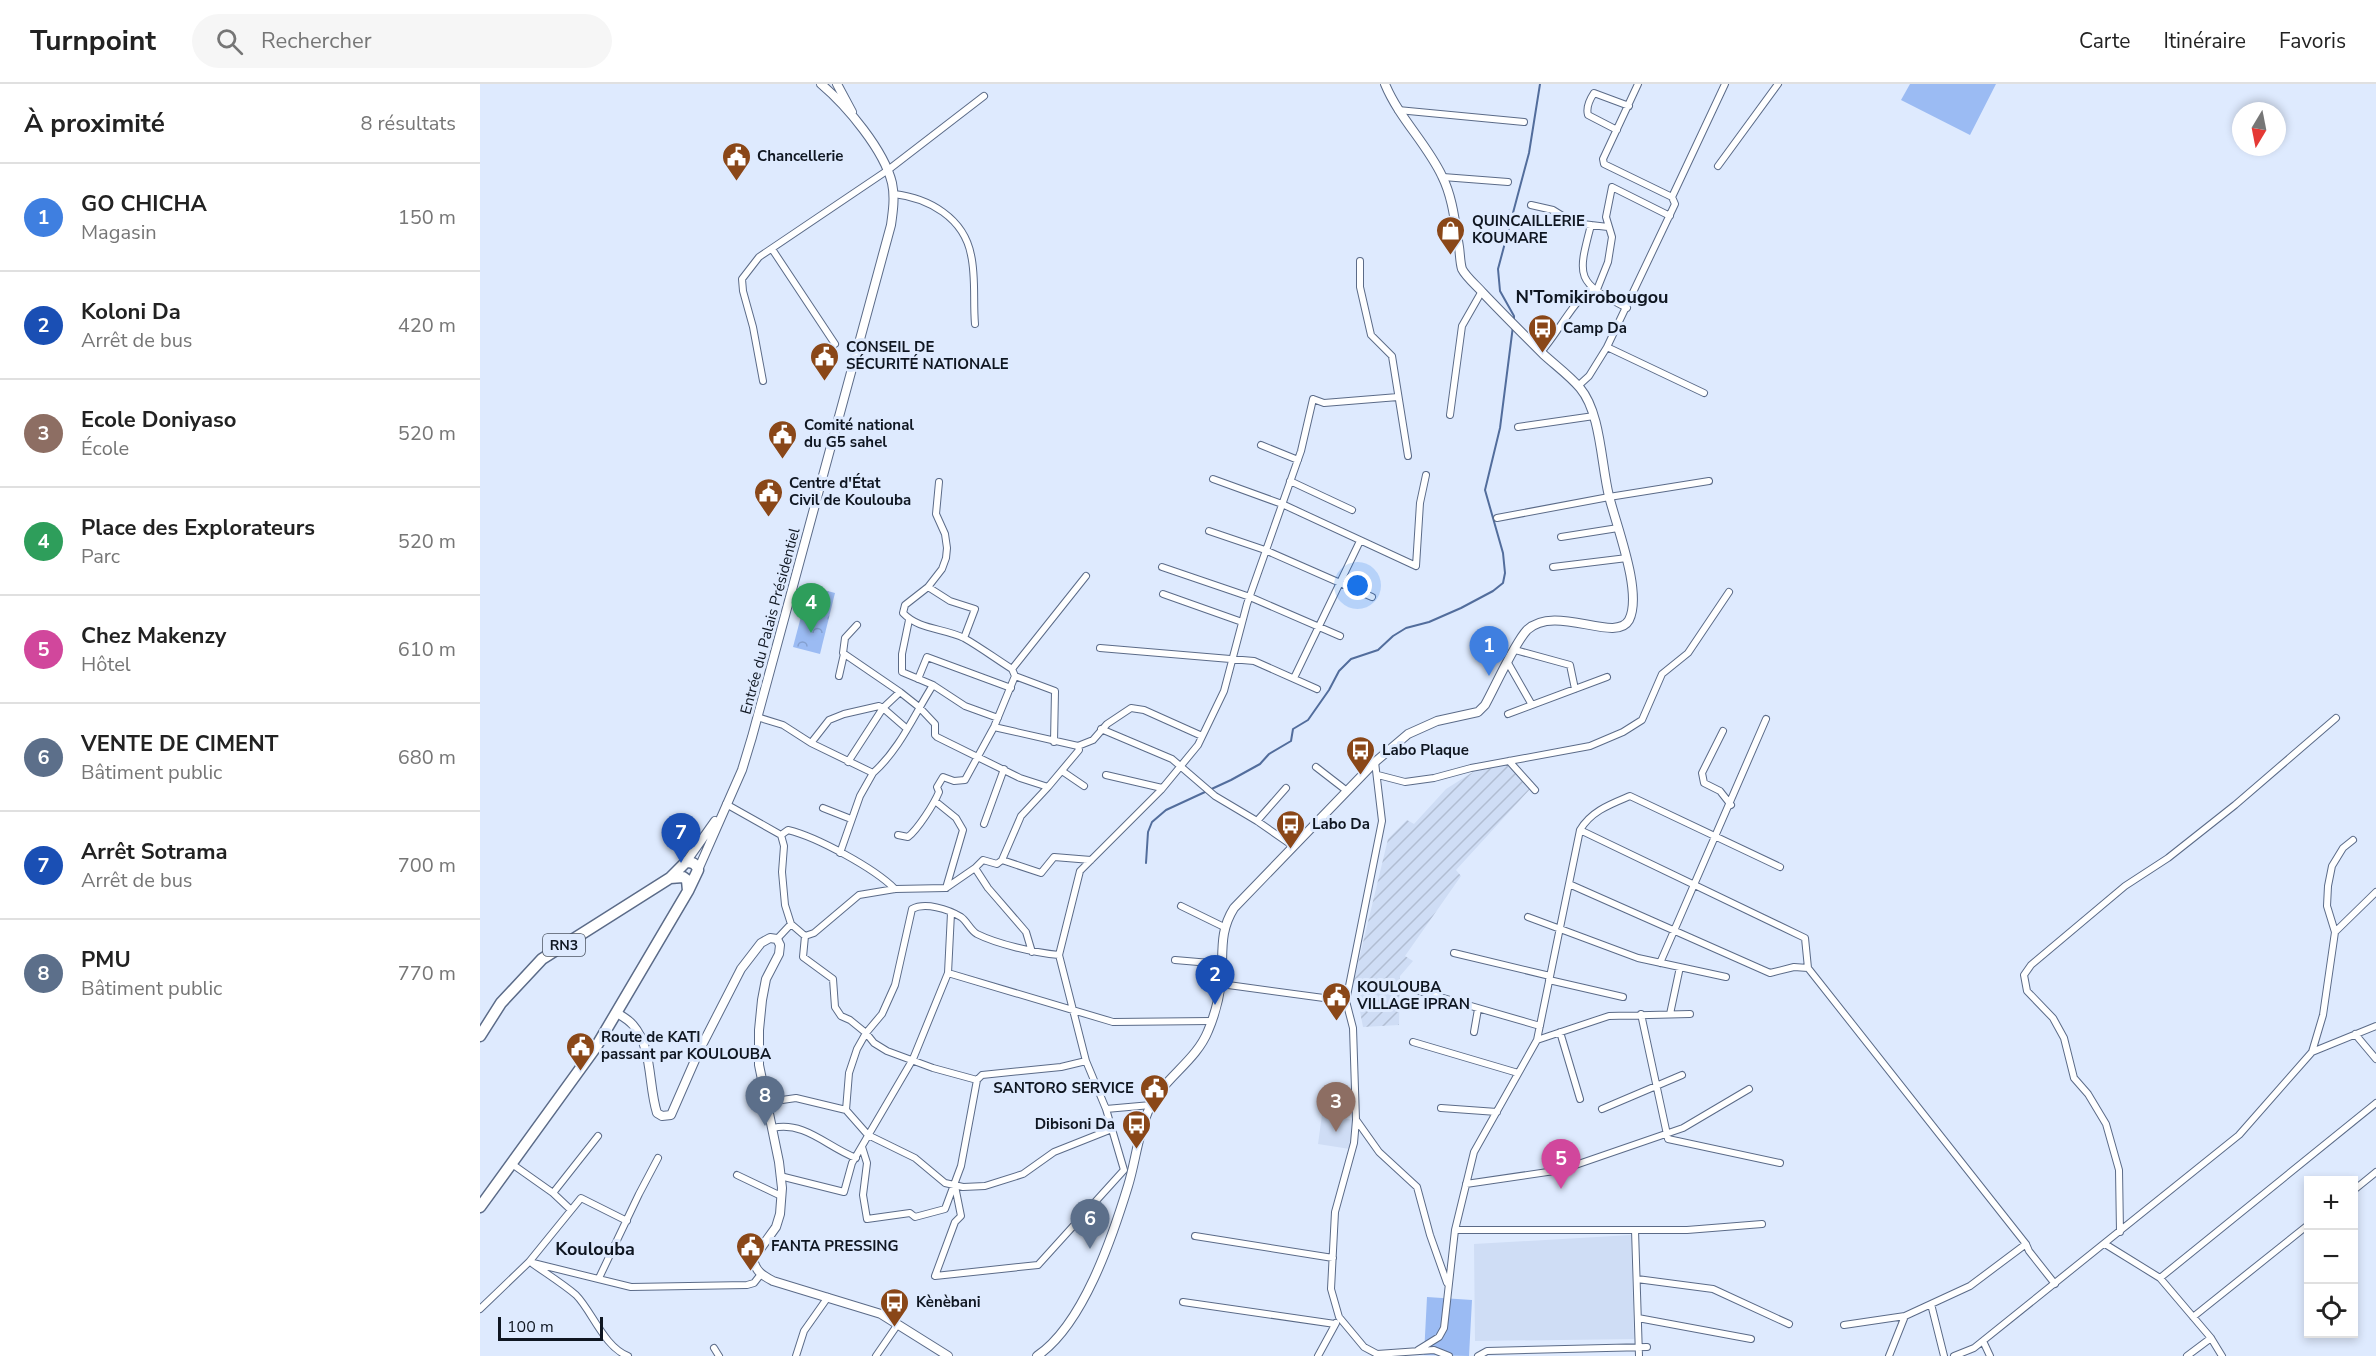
<!DOCTYPE html>
<html lang="fr">
<meta charset="utf-8">
<style>
body{margin:0;font-family:"Nunito Sans",sans-serif;background:#f6f6f6;color:#222}
.controls{position:absolute;right:18px;bottom:18px;display:grid;overflow:hidden;border-radius:0px;box-shadow:0 3px 9px #0003}
.controls button{width:54px;height:54px;display:grid;place-items:center;padding:0;border:0;border-bottom:2px solid #e0e0e0;background:#fff;color:#222;font:30px sans-serif}
.compass{position:absolute;left:1752px;top:18px;width:54px;height:54px;border-radius:50%;background:#fff;box-shadow:0 3px 9px #0003;rotate:190deg}
.scale{position:absolute;left:18px;bottom:15px;width:105px;box-sizing:border-box;padding-left:6px;border:3px solid #0f1621;border-top:0;font-size:16px;line-height:21px;white-space:nowrap;color:#0f1621;-webkit-text-stroke:4px #deeafe;paint-order:stroke}
.you{position:absolute;left:878px;top:502px;width:21px;height:21px;margin:-15px;border:4px solid #fff;border-radius:50%;background:#1a73e8;box-shadow:0 0 0 9px #1a73e833}
.badge{display:grid;place-items:center;width:39px;height:39px;border-radius:50%;background:#8a4718;color:#fff;font-size:20px;font-weight:700}
.pin{position:absolute;translate:-50% -50px;filter:drop-shadow(0 2px 3px #0008)}
.pin::after{content:'';position:absolute;top:32px;width:21px;height:18px;background:inherit;clip-path:polygon(0 0,100% 0,50% 100%)}
.list{margin:0;padding:0;list-style:none}
h2{display:flex;justify-content:space-between;align-items:center;height:78px;margin:0;padding:0 24px;font-size:26px}
h2 small{font-size:20px;font-weight:400;color:#767676}
.list li{display:grid;grid-template-columns:39px 1fr auto;gap:18px;align-items:center;box-sizing:border-box;height:108px;padding:0 24px;border-top:2px solid #e0e0e0}
.list b{display:block;font-size:22px;white-space:nowrap}
.list p{margin:0;font-size:20px;white-space:nowrap;color:#767676}
.list em{font-size:20px;font-style:normal;color:#767676}
.icon{flex:none;width:33px;height:33px;fill:none;stroke:currentColor;stroke-width:2;stroke-linecap:round;stroke-linejoin:round}
.map{position:relative;flex:none;width:1896px;height:1272px;overflow:hidden}
header{display:flex;align-items:center;gap:36px;box-sizing:border-box;height:84px;padding:0 30px;background:#fff;border-bottom:2px solid #e0e0e0}
header strong{font-size:28px}
nav{display:flex;gap:33px;margin-inline-start:auto;font-size:21px}
.search{width:420px;height:54px;background:#f6f6f6;display:flex;align-items:center;gap:15px;box-sizing:border-box;padding:0 21px;border-radius:33px;color:#767676;font-size:22px}
main{display:flex}
aside{flex:1;background:#fff}
.map>svg:first-child{display:block}
.built{fill:#cfddf5}
.industrial{fill:url(#industrial-furrows)}
.forest{fill:url(#forest-crowns)}
.garden{fill:#9bbbf3}
.lines{fill:none;stroke-linecap:round;stroke-linejoin:round}
.stream{stroke:#526d9c;stroke-width:2}
.street-casing{stroke:#5b6b88;stroke-width:8}
.secondary-casing{stroke:#5b6b88;stroke-width:10}
.highway-casing{stroke:#5b6b88;stroke-width:13}
.street{stroke:#fff;stroke-width:6}
.secondary{stroke:#fff;stroke-width:8}
.highway{stroke:#fff;stroke-width:10}
.labels{text-anchor:middle;stroke-width:6;stroke-linejoin:round;paint-order:stroke}
.shield{fill:#deeafe;stroke:#4d5663;stroke-width:1.5}
.shield-label{font-size:14px;font-weight:bold;fill:#0f1621}
.poi-label{font-size:15px;font-weight:bold;fill:#0f1621;stroke:#deeafe;text-anchor:start}
.street-label{font-size:15px;fill:#0f1621;stroke:#deeafe}
.quarter-label{font-size:18px;font-weight:bold;fill:#0f1621;stroke:#deeafe}
</style>
<header>
<strong>Turnpoint</strong>
<div class="search"><svg class="icon" aria-label="search" viewBox="0 0 24 24"><circle cx="10" cy="10" r="6"/><path d="M15 15l6 6"/></svg>Rechercher</div>
<nav><a>Carte</a><a>Itinéraire</a><a>Favoris</a></nav>
</header>
<main>
<aside>
<h2>À proximité<small>8 résultats</small></h2>
<ul class="list">
<li><span class="badge" style="background:#3f7fe0">1</span><div><b>GO CHICHA</b><p>Magasin</p></div><em>150 m</em></li>
<li><span class="badge" style="background:#1a4fb4">2</span><div><b>Koloni Da</b><p>Arrêt de bus</p></div><em>420 m</em></li>
<li><span class="badge" style="background:#8d6e63">3</span><div><b>Ecole Doniyaso</b><p>École</p></div><em>520 m</em></li>
<li><span class="badge" style="background:#2e9e5b">4</span><div><b>Place des Explorateurs</b><p>Parc</p></div><em>520 m</em></li>
<li><span class="badge" style="background:#d1479c">5</span><div><b>Chez Makenzy</b><p>Hôtel</p></div><em>610 m</em></li>
<li><span class="badge" style="background:#5c6f8a">6</span><div><b>VENTE DE CIMENT</b><p>Bâtiment public</p></div><em>680 m</em></li>
<li><span class="badge" style="background:#1a4fb4">7</span><div><b>Arrêt Sotrama</b><p>Arrêt de bus</p></div><em>700 m</em></li>
<li><span class="badge" style="background:#5c6f8a">8</span><div><b>PMU</b><p>Bâtiment public</p></div><em>770 m</em></li>
</ul>
</aside>
<div class="map">
<svg width="1896" height="1272" viewBox="0 0 1896 1272">
<defs>
<pattern id="industrial-furrows" width="10" height="10" patternUnits="userSpaceOnUse" patternTransform="scale(1.5)"><rect width="10" height="10" fill="#cfddf5"/><path d="M-1 1l2-2M0 10L10 0M9 11l2-2" fill="none" stroke="#b1bdd2"/></pattern>
<pattern id="forest-crowns" width="20" height="18" patternUnits="userSpaceOnUse" patternTransform="scale(1.5)"><rect width="20" height="18" fill="#9bbbf3"/><path d="M2 6a3 3 0 1 1 6 0M12 15a3 3 0 1 1 6 0" fill="none" stroke="#84a0d0"/></pattern>
</defs>
<rect width="100%" height="100%" fill="#deeafe"/>
<path class="built" d="M 842,1031 L 875,1036 L 870,1065 L 838,1060 Z
M 1151,1151 L 1154,1255 L 995,1257 L 994,1160 Z"/>
<path class="industrial" d="M 1027,681 L 1051,704 L 976,786 L 981,792 L 925,872 L 933,877 L 920,892 L 919,941 L 883,943 L 874,896 L 908,755 L 927,736 L 934,740 L 966,705 L 993,688 Z"/>
<path class="forest" d="M 329,502 L 355,509 L 340,570 L 313,563 Z"/>
<path class="garden" d="M 1430,0 L 1516,0 L 1490,51 L 1421,16 Z
M 947,1213 L 992,1216 L 989,1272 L 944,1271 Z"/>
<g class="lines">
<path class="stream" d="M 1034,237 L 1034,232 L 1020,207 L 1018,185 L 1049,69 L 1060,0
M 666,779 L 668,748 L 672,738 L 686,726 L 751,696 L 780,680 L 789,670 L 811,657 L 813,645 L 828,636 L 849,606 L 859,587 L 871,575 L 898,566 L 913,552 L 926,544 L 949,538 L 981,524 L 1013,507 L 1023,499 L 1025,489 L 1023,469 L 1005,406 L 1020,344 L 1033,242"/>
<defs>
<path id="street" d="M 918,26 L 1044,38
M 1137,46 L 1108,31 C 1106,24 1110,15 1114,9 L 1149,22
M 1238,82 L 1298,0
M 963,93 L 1028,98
M 414,110 C 449,114 484,134 491,171 C 496,193 493,218 495,240
M 1192,113 L 1245,0
M 1051,121 L 1073,126 L 1094,139 L 1128,143
M 1111,141 C 1097,194 1096,198 1147,224
M 292,165 L 355,260
M 880,177 L 880,203 L 891,251 L 912,272 L 928,372
M 1116,208 L 1128,178 L 1132,153 L 1126,133 L 1132,103 L 1190,132
M 1127,263 L 1224,309
M 1061,268 C 1079,247 1091,221 1112,203
M 283,297 L 273,243 L 263,207 L 262,195 L 279,173 L 408,86 L 504,12
M 1098,302 L 1109,292 L 1127,263 L 1195,120 L 1192,113 L 1124,80 L 1123,75 L 1158,0
M 970,331 L 982,242 L 1002,207
M 1038,343 L 1114,332
M 781,361 L 818,376
M 733,395 L 802,420 L 936,482 L 940,419 L 946,391
M 810,397 L 872,426
M 459,398 L 456,430 L 465,450 L 467,464 L 466,474 L 462,485 L 448,503 L 425,521 L 423,529 C 439,546 464,544 484,554 C 500,563 516,575 532,585 L 535,592 L 575,607 L 574,658
M 1017,434 L 1129,413 L 1229,397
M 729,447 L 785,466 L 892,513
M 1081,453 L 1138,444
M 682,483 L 770,513 L 860,552
M 1073,483 L 1147,474
M 448,503 L 470,517 L 495,525 L 484,554
M 683,510 L 762,538
M 429,536 L 422,570 L 422,588 L 453,601 L 485,622 L 518,634
M 377,541 L 365,554 L 363,569 L 420,608 L 439,623 L 455,640 L 455,651 L 457,653 L 540,694 L 568,703
M 620,564 L 774,577 L 837,605
M 1035,566 L 1090,581 L 1095,605
M 1028,579 L 1052,621
M 532,585 L 606,492
M 359,592 L 364,570
M 814,594 L 880,457
M 438,595 L 447,573 L 531,604
M 1028,630 L 1127,593
M 277,633 L 303,641 L 331,659 L 349,636 L 364,630 L 399,622 L 403,624 L 420,608
M 514,643 L 598,662 L 613,656 L 627,640 L 651,624 L 664,626 L 722,652
M 621,645 L 692,675 L 735,712 L 777,737 L 813,762
M 1243,647 L 1222,689 L 1224,699 L 1240,707 L 1251,721
M 331,659 L 393,689 L 380,712 L 360,769
M 1029,677 L 1055,706
M 368,678 L 403,624 L 426,644
M 895,678 L 902,737 L 866,917 L 873,944 L 876,1036 L 874,1059 L 855,1128 L 851,1205 L 859,1233 L 884,1263 L 897,1270 L 954,1266 L 969,1272
M 836,683 L 867,707
M 582,687 L 604,702
M 393,689 C 420,665 434,631 453,601
M 626,691 L 682,704
M 898,691 L 925,698 L 954,694 L 991,684 L 1110,662 L 1143,648 L 1162,636 L 1182,590 L 1208,569 L 1249,508
M 455,717 L 476,734 L 483,746 L 466,804
M 246,720 L 301,751 L 304,762 L 302,788 L 305,821 L 311,840 L 325,852
M 343,724 L 371,735
M 777,737 L 806,704
M 504,740 L 524,685
M 1100,746 L 1325,854 L 1328,884
M 301,751 L 308,746 C 337,753 394,784 415,805
M 418,751 L 428,753 C 438,745 454,720 459,708 L 457,703 L 463,693 L 474,697 L 485,696 L 514,643 L 535,592
M 522,776 L 561,789 L 574,773 L 611,776
M 495,784 L 503,776 L 517,780 L 522,776 L 541,732 L 568,703 L 599,666 L 598,662
M 1089,800 L 1290,889 L 1314,883 L 1328,884 L 1546,1160 L 1549,1167 L 1575,1200
M 701,822 L 744,843
M 1048,833 L 1158,874 L 1246,893
M 1855,848 L 1896,808
M 325,852 L 334,849 L 379,811 L 415,805 L 466,804 L 495,784 L 508,804 L 546,848 L 552,868
M 325,852 L 323,873 L 353,895 L 355,923 L 361,932 L 370,936 L 386,949 L 394,959 L 407,967 L 453,984 L 497,996
M 297,855 L 311,840
M 974,869 L 1070,892
M 695,876 L 742,880
M 1180,879 L 1286,635
M 468,889 L 633,938 L 731,937
M 1069,896 L 1143,913
M 741,900 L 866,917
M 939,907 L 1060,942
M 1161,930 L 1188,1055 L 1300,1079
M 1190,930 L 1200,883
M 994,948 L 998,925
M 1080,948 L 1100,1015
M 1875,950 L 1896,975
M 1057,956 L 1129,932 L 1210,930
M 933,958 L 1038,989
M 1832,968 L 1896,942
M 288,1018 L 316,1014 L 366,1026 L 388,1051 L 435,1074 L 465,1099 L 483,1103 L 505,1102 L 543,1090 L 574,1068 L 632,1045
M 961,1024 L 1017,1028
M 626,1025 L 671,1021
M 1122,1025 L 1202,991
M 366,1026 L 369,989 L 377,965 L 386,949 L 402,930 L 415,901 L 432,825 C 445,818 468,825 481,833 C 487,837 490,846 497,850 C 517,860 555,869 579,871
M 877,1037 L 899,1068 L 937,1103 L 950,1151 L 967,1199
M 293,1044 C 325,1037 347,1063 376,1074
M 382,1063 L 387,1079 L 383,1111 L 387,1135 L 430,1129 L 435,1133 L 465,1125 L 481,1082 L 497,996 L 502,991 L 581,983 L 606,977
M 32,1080 L 73,1109 L 91,1126
M 257,1091 L 301,1112
M 300,1092 L 364,1108 L 372,1079 L 433,975 L 468,889 L 471,829
M 986,1100 L 1081,1086 L 1203,1044 L 1269,1005
M 475,1102 L 481,1132 L 475,1138 L 455,1192 L 558,1181 L 644,1086 L 626,1025 L 606,977 L 579,871 L 600,787 L 681,706 L 718,661 L 744,607 L 767,520 L 821,367 L 833,315 L 844,319 L 918,313
M 1874,1106 L 1896,1088
M 73,1109 L 118,1052
M 975,1146 L 1207,1146 L 1282,1140
M 1155,1146 L 1159,1272
M 1640,1148 L 1639,1086 L 1626,1040 L 1608,1010 L 1594,994 L 1584,954 L 1573,934 L 1547,907 L 1544,891 L 1551,881 L 1645,802 L 1688,774 L 1755,721 L 1856,634
M 715,1152 L 853,1174
M 1625,1160 L 1680,1194 L 1731,1254 L 1742,1272
M 49,1178 L 151,1203 L 267,1201 L 274,1199 L 281,1190
M 53,1180 C 67,1190 83,1200 96,1211 C 112,1227 124,1263 148,1272
M 119,1194 L 159,1110 L 178,1074
M 1680,1194 L 1896,1019
M 1157,1195 L 1233,1205 L 1309,1240
M 703,1218 L 855,1240
M 1451,1220 L 1464,1272
M 0,1225 L 49,1178 L 101,1114 L 147,1137
M 1713,1233 L 1828,1141
M 1158,1234 L 1271,1255
M 1364,1241 L 1425,1232 L 1490,1202 L 1546,1160
M 1503,1257 L 1510,1272
M 234,1264 L 239,1272
M 938,1266 L 959,1253 L 964,1244 L 975,1146 L 994,1068 L 1057,956 L 1100,746 C 1111,727 1131,720 1150,712 L 1300,783
M 316,1272 L 324,1247 L 348,1213
M 396,1272 L 418,1240
M 838,1272 L 856,1239
M 998,1272 L 1007,1267 L 1167,1263
M 1409,1272 L 1425,1232
M 1474,1272 L 1494,1264 L 1759,1051 L 1832,968 L 1843,931 L 1855,848 L 1847,822 L 1848,802 L 1852,782 L 1863,764 L 1873,756
M 1707,1272 L 1731,1254"/>
<path id="secondary" d="M 357,0 L 372,28
M 206,778 L 235,737
M 218,786 L 262,686 L 272,653 L 411,141 C 413,127 415,113 412,99 C 404,66 367,22 341,0
M 137,929 C 142,932 149,936 153,941 C 173,964 168,1001 177,1029 L 182,1032 L 191,1031 L 219,967 L 261,885 L 281,859 L 290,854 L 297,855 L 300,861 L 299,870 L 286,895 L 282,916 L 279,946 L 279,981 L 299,1078 L 302,1104 L 300,1130 L 296,1143 L 273,1175 C 276,1188 282,1191 293,1197 L 401,1230 L 468,1272
M 557,1272 C 603,1241 632,1154 648,1102 C 656,1076 658,1048 670,1023 C 684,994 716,977 728,947 C 734,933 739,914 741,899 C 744,871 738,849 754,824 L 895,678 L 928,650 L 957,637 L 998,628 L 1005,621 C 1015,603 1034,560 1047,546 C 1075,519 1136,560 1149,536 C 1163,509 1136,441 1129,412 C 1121,380 1121,329 1100,304 C 1090,292 1075,281 1063,270 C 1043,250 1023,230 1003,209 C 997,202 986,193 982,185 C 980,179 980,169 979,163 C 975,139 973,114 962,92 C 947,60 919,34 905,0"/>
<path id="highway" d="M 0,952 L 21,919 L 62,875 L 190,794 L 203,793 L 207,796 L 208,807
M 0,1123 L 116,963 L 208,807 L 218,786 C 216,779 212,778 206,778 L 190,794"/>
</defs>
<use href="#street" class="street-casing"/>
<use href="#secondary" class="secondary-casing"/>
<use href="#highway" class="highway-casing"/>
<use href="#street" class="street"/>
<use href="#secondary" class="secondary"/>
<use href="#highway" class="highway"/>
</g>
<defs>
<symbol id="civic-pin" viewBox="-11 -11 22 30"><path d="M0 17L-7.5 6A9.5 9.5 0 1 1 7.5 6Z" fill="#8a4718" stroke="#deeafe"/><path d="M-.6-6.5H3V-4.5H.6V-3L4-1V1h2V6H-6V1h2V-1L-.6-3ZM-1.2 2.5V6h2.4V2.5Z" fill="#fff"/></symbol>
<symbol id="shop-pin" viewBox="-11 -11 22 30"><path d="M0 17L-7.5 6A9.5 9.5 0 1 1 7.5 6Z" fill="#8a4718" stroke="#deeafe"/><path d="M-5-2.5h2.3a2.7 3.5 0 0 1 5.4 0H5L5.5 6h-11ZM-1.5-2.5h3a1.5 2.3 0 0 0-3 0Z" fill="#fff"/></symbol>
<symbol id="bus-pin" viewBox="-11 -11 22 30"><path d="M0 17L-7.5 6A9.5 9.5 0 1 1 7.5 6Z" fill="#8a4718" stroke="#deeafe"/><path d="M-5-6H5V4H4V6H2V4H-2V6H-4V4H-5ZM-3.5-4V0h7V-4ZM-3.5 1.2v1.5H-2V1.2ZM2 1.2v1.5H3.5V1.2Z" fill="#fff"/></symbol>
</defs>
<g fill-rule="evenodd">
<use href="#civic-pin" x="240" y="56" width="33" height="45"/>
<use href="#shop-pin" x="954" y="130" width="33" height="45"/>
<use href="#bus-pin" x="1046" y="228" width="33" height="45"/>
<use href="#civic-pin" x="328" y="256" width="33" height="45"/>
<use href="#civic-pin" x="286" y="334" width="33" height="45"/>
<use href="#civic-pin" x="272" y="392" width="33" height="45"/>
<use href="#bus-pin" x="864" y="650" width="33" height="45"/>
<use href="#bus-pin" x="794" y="724" width="33" height="45"/>
<use href="#civic-pin" x="840" y="896" width="33" height="45"/>
<use href="#civic-pin" x="84" y="946" width="33" height="45"/>
<use href="#civic-pin" x="658" y="988" width="33" height="45"/>
<use href="#bus-pin" x="640" y="1024" width="33" height="45"/>
<use href="#civic-pin" x="254" y="1146" width="33" height="45"/>
<use href="#bus-pin" x="398" y="1202" width="33" height="45"/>
</g>
<g class="labels">
<rect class="shield" x="63" y="850" width="42" height="22" rx="4.5"/>
<g class="shield-label">
<text x="84" y="866">RN3</text>
</g>
<g class="poi-label">
<text x="277" y="77">Chancellerie</text>
<text x="992" y="142">QUINCAILLERIE<tspan x="992" dy="17">KOUMARE</tspan></text>
<text x="1083" y="249">Camp Da</text>
<text x="366" y="268">CONSEIL DE<tspan x="366" dy="17">SÉCURITÉ NATIONALE</tspan></text>
<text x="324" y="346">Comité national<tspan x="324" dy="17">du G5 sahel</tspan></text>
<text x="309" y="404">Centre d'État<tspan x="309" dy="17">Civil de Koulouba</tspan></text>
<text x="902" y="671">Labo Plaque</text>
<text x="832" y="745">Labo Da</text>
<text x="877" y="908">KOULOUBA<tspan x="877" dy="17">VILLAGE IPRAN</tspan></text>
<text x="121" y="958">Route de KATI<tspan x="121" dy="17">passant par KOULOUBA</tspan></text>
<text x="654" y="1009" text-anchor="end">SANTORO SERVICE</text>
<text x="635" y="1045" text-anchor="end">Dibisoni Da</text>
<text x="291" y="1167">FANTA PRESSING</text>
<text x="436" y="1223">Kènèbani</text>
</g>
<g class="street-label">
<text transform="translate(290 537) rotate(-75)" y="5">Entrée du Palais Présidentiel</text>
</g>
<g class="quarter-label">
<text x="1112" y="219">N'Tomikirobougou</text>
<text x="115" y="1171">Koulouba</text>
</g>
</g>
</svg>
<div class="controls">
<button>+</button>
<button>−</button>
<button><svg class="icon" aria-label="locate" viewBox="0 0 24 24"><circle cx="12" cy="12" r="6"/><path d="M12 2v4M12 18v4M2 12h4M18 12h4"/></svg></button>
</div>
<svg class="compass" viewBox="-18 -18 36 36"><path d="M0-13l5 13h-10z" fill="#e53935"/><path d="M0 13l5-13h-10z" fill="#767676"/></svg>
<div class="scale">100 m</div>
<div class="you"></div>
<div class="pin badge" style="left:1009px;top:592px;background:#3f7fe0">1</div>
<div class="pin badge" style="left:735px;top:921px;background:#1a4fb4">2</div>
<div class="pin badge" style="left:856px;top:1048px;background:#8d6e63">3</div>
<div class="pin badge" style="left:331px;top:549px;background:#2e9e5b">4</div>
<div class="pin badge" style="left:1081px;top:1105px;background:#d1479c">5</div>
<div class="pin badge" style="left:610px;top:1165px;background:#5c6f8a">6</div>
<div class="pin badge" style="left:201px;top:779px;background:#1a4fb4">7</div>
<div class="pin badge" style="left:285px;top:1042px;background:#5c6f8a">8</div>
</div>
</main>
